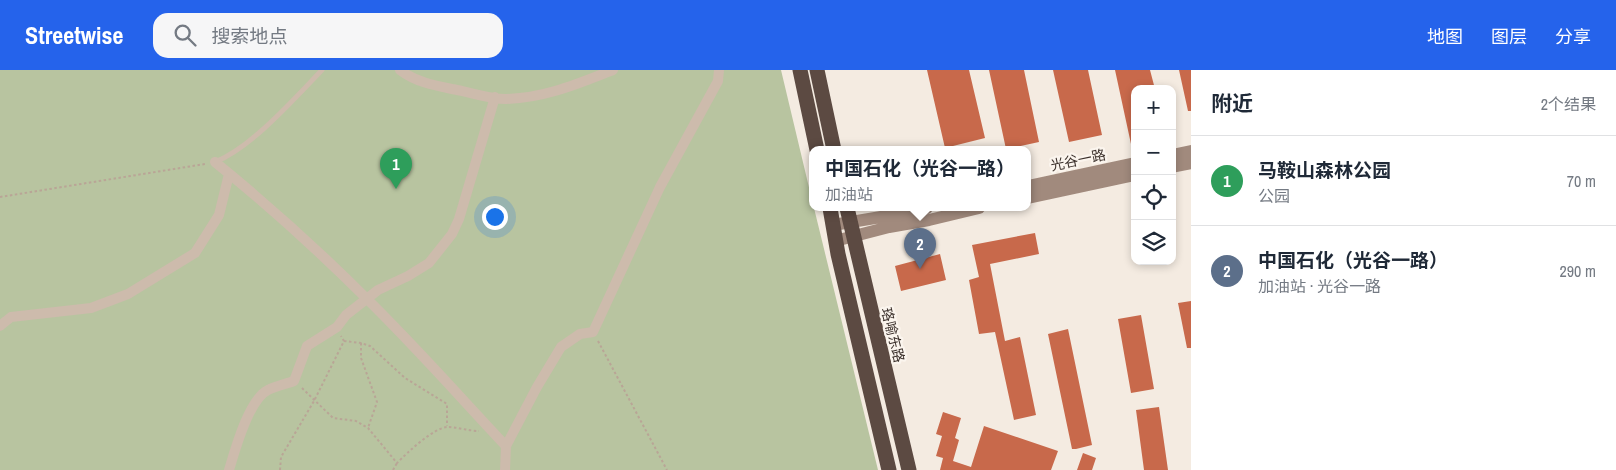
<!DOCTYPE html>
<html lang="zh">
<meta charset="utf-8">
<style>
body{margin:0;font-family:"Archivo Narrow","Noto Sans SC",sans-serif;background:#f6f6f7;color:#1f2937}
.controls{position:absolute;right:15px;top:15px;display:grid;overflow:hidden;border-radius:10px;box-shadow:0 2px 8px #0003}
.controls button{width:45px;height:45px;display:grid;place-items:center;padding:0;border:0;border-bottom:1px solid #e0e1e3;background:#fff;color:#1f2937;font:25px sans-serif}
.you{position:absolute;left:494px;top:146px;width:18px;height:18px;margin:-12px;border:4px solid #fff;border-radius:50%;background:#1a73e8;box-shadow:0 0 0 8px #1a73e833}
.badge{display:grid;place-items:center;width:32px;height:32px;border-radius:50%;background:#2563eb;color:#fff;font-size:16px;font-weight:700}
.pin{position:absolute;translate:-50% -41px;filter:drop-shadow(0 1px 2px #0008)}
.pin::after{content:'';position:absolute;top:26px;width:18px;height:15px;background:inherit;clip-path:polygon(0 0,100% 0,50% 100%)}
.popup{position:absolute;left:809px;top:76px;width:222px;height:65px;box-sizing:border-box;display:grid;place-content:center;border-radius:10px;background:#fff;filter:drop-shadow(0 1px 4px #0005);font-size:16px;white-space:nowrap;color:#747a83}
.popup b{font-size:19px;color:#1f2937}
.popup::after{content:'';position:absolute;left:50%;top:100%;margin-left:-10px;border:10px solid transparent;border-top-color:#fff}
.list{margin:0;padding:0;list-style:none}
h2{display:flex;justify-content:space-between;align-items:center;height:65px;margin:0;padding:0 20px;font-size:21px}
h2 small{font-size:16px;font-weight:400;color:#747a83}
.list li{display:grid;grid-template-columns:32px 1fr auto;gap:15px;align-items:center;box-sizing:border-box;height:90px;padding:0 20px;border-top:1px solid #e0e1e3}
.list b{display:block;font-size:19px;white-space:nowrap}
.list p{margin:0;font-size:16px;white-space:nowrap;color:#747a83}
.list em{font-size:16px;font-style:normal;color:#747a83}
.icon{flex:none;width:28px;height:28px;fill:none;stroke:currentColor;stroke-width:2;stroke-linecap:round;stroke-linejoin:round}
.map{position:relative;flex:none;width:1191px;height:400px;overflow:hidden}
header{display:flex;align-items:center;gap:30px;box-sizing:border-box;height:70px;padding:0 25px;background:#2563eb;color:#fff}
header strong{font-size:24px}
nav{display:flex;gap:28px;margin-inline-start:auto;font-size:18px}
.search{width:350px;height:45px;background:#f6f6f7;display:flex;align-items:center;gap:12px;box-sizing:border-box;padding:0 18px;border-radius:15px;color:#747a83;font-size:19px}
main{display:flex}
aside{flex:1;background:#fff}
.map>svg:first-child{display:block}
.green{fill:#b8c4a0}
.building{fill:#c8694b}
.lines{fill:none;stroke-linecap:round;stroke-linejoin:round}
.path{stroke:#b9a596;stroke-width:2;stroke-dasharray:2.5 2.5;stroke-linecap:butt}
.lane{stroke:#cdbbac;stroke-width:5}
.street{stroke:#cdbbac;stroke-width:10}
.secondary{stroke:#a18a7d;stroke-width:12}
.highway{stroke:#5c4a42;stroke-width:15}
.labels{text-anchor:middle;stroke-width:4.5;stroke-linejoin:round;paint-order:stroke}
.street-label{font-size:14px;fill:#3b302b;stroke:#fbf5ee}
</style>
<header>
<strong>Streetwise</strong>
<div class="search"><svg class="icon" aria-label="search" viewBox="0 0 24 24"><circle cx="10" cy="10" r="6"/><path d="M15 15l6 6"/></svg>搜索地点</div>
<nav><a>地图</a><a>图层</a><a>分享</a></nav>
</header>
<main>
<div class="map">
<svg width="1191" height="400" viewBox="0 0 1191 400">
<rect width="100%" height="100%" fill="#f4ebe1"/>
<path class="green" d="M 0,0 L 781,0 L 812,130 L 812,138 L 814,138 L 878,400 L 0,400 Z"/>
<path class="building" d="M 927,0 L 969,0 L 985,68 L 945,78 Z
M 989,0 L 1024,0 L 1039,72 L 1006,79 Z
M 1053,0 L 1088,0 L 1102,65 L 1069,72 Z
M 1115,0 L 1150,0 L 1155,19 L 1135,19 L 1135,73 L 1131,74 Z
M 1179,0 L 1191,0 L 1191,41 L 1188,41 Z
M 1035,163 L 1039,184 L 990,194 L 1005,271 L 1020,267 L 1036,345 L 1014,350 L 995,262 L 979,264 L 969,210 L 979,207 L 972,175 Z
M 940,184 L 946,210 L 901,221 L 895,196 Z
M 1191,231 L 1191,278 L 1187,278 L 1178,233 Z
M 1141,245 L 1154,319 L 1131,323 L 1118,249 Z
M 1068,259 L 1092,375 L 1076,379 L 1072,379 L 1048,264 Z
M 1159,337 L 1168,400 L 1144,400 L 1136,340 Z
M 943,342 L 961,348 L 955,368 L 959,370 L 953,391 L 971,397 L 984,356 L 1058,381 L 1051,400 L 940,400 L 943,388 L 936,386 L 942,366 L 936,364 Z
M 1083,383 L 1096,388 L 1092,400 L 1077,400 Z"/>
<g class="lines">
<path class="path" d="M 0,127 L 205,94
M 344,271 L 361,273 L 370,276 L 405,308 L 447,334 L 447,356
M 598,271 L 667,400
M 361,273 L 361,288 L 377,332 L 368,358
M 302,318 L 333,348 L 356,351 L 368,358 L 397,393 C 407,383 434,357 448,357 C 457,357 469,361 479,361
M 280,400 L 281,387 L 314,331 L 344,271 L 341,266
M 393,400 L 397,393"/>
<path class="lane" d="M 215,92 C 252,77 294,29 322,0"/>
<path class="street" d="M 400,0 C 417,13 437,16 457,20 C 473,23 490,29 506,29 C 545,28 577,14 613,0
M 215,92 C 268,135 319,181 367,229 C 415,276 460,327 506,376 L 505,400
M 0,256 L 11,247 L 91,238 L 128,224 L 195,183 L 219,145 L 229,104
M 506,376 L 537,317 L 561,277 L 580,264 L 593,262 L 660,117 L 718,11 L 719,0
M 229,400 C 235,380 249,329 268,320 C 276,316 286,314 294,311 L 307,276 L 337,257 L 346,245 L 378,220 L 408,206 L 429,193 L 452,164 L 459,149 L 495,27"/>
<path class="secondary" d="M 1172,85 L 1191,81
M 1172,97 L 1191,93
M 1028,116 L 1135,93
M 1028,128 L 1135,105
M 833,155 L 887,146 L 927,138
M 835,171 L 889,157 L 929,150 L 979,138"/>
<path class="highway" d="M 800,0 L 817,80
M 817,0 L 834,80
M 830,138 L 838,184 L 889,400
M 847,138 L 909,400"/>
</g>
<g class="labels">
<g class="street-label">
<text transform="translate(1078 90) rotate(-12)" y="5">光谷一路</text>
<text transform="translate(893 265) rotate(76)" y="5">珞喻东路</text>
</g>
</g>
</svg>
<div class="controls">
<button>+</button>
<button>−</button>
<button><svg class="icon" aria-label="locate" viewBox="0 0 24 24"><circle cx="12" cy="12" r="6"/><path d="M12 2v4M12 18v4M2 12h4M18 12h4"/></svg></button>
<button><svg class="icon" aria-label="layers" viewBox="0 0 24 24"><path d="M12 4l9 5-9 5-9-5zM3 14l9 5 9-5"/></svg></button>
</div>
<div class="you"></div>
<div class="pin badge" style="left:396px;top:119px;background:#2e9e5b">1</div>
<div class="pin badge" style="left:920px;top:199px;background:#5c6f8a">2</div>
<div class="popup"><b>中国石化（光谷一路）</b>加油站</div>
</div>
<aside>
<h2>附近<small>2个结果</small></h2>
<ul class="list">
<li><span class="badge" style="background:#2e9e5b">1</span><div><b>马鞍山森林公园</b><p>公园</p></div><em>70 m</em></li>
<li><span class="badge" style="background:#5c6f8a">2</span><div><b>中国石化（光谷一路）</b><p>加油站 · 光谷一路</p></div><em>290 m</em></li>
</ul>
</aside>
</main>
